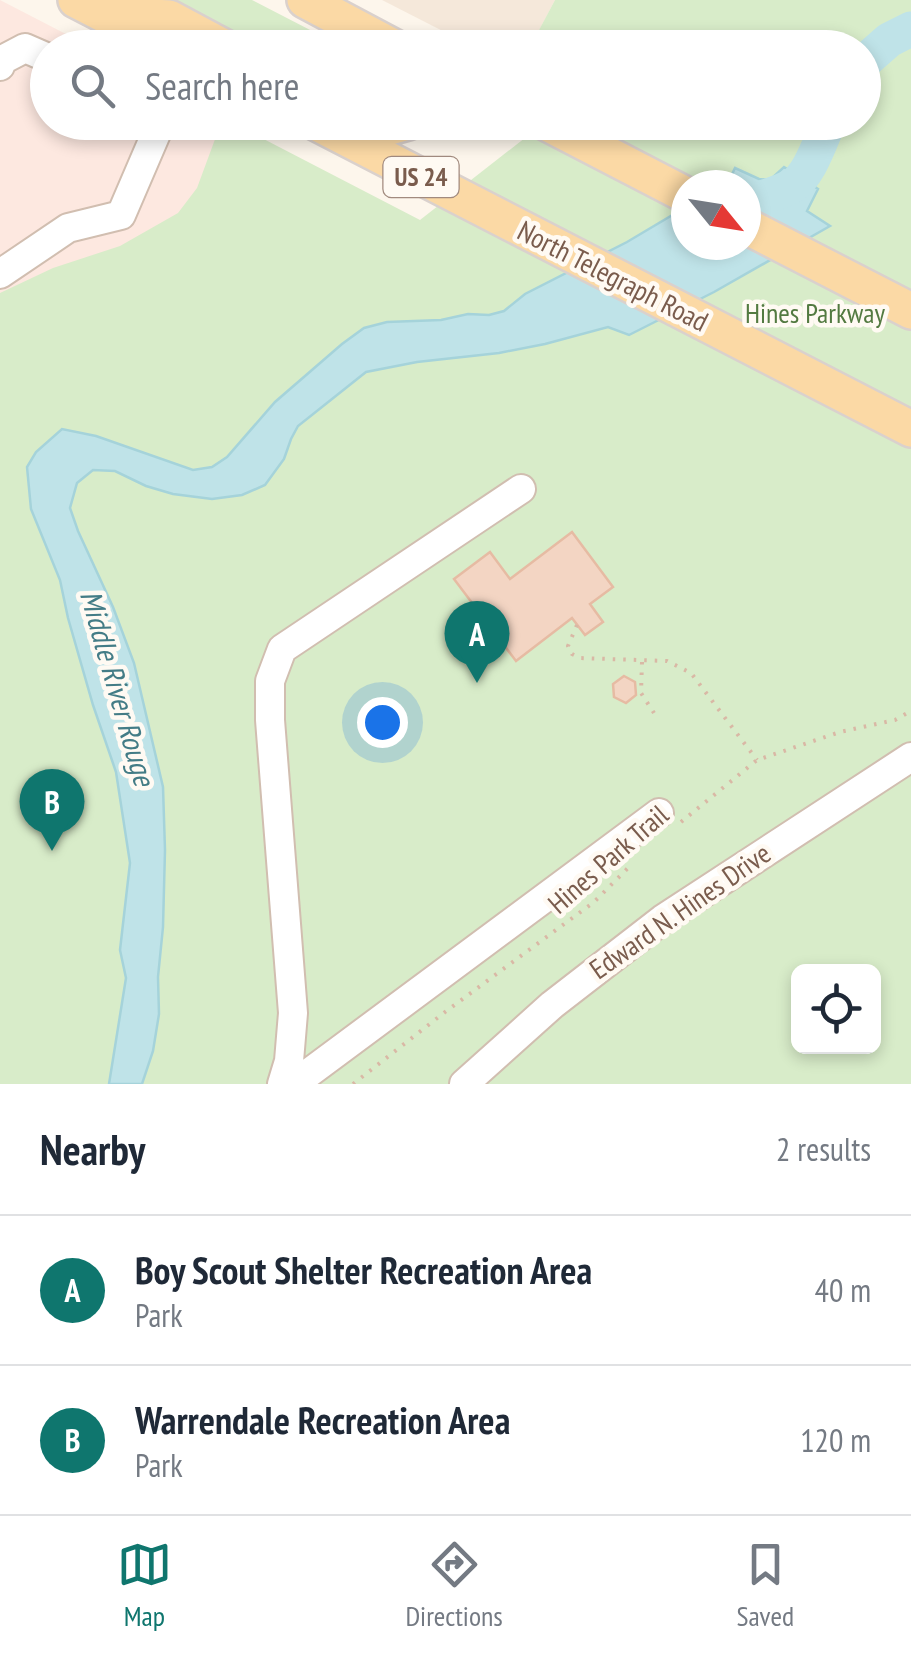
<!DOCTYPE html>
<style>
body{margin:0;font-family:"PT Sans Narrow",sans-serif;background:#f6f6f7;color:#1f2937}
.controls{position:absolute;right:30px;bottom:30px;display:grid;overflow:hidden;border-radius:15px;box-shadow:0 5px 15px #0003}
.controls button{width:90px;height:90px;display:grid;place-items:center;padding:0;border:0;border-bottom:2px solid #e0e1e3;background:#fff;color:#1f2937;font:50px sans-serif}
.compass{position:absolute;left:671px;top:170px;width:90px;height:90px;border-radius:50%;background:#fff;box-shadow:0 5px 15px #0003;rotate:120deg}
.you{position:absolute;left:382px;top:722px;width:35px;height:35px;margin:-25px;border:8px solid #fff;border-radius:50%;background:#1a73e8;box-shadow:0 0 0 15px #1a73e833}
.badge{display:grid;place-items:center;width:65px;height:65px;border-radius:50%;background:#0f766e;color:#fff;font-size:32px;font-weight:700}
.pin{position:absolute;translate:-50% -82px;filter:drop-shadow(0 2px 5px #0008)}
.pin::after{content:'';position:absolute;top:52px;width:35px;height:30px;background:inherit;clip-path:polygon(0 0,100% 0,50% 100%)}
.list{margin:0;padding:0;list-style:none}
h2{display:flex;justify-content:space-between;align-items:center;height:130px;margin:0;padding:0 40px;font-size:42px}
h2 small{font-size:32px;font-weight:400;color:#747a83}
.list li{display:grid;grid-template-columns:65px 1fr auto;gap:30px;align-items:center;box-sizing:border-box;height:150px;padding:0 40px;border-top:2px solid #e0e1e3}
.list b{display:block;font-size:38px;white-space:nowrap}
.list p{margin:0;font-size:32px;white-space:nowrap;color:#747a83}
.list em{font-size:32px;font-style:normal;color:#747a83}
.icon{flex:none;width:55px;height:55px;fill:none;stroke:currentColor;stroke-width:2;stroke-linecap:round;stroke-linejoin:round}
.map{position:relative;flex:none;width:911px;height:1084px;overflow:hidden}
.search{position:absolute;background:#fff;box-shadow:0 5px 15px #0003;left:30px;right:30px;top:30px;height:110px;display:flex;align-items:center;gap:25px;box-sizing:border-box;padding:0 35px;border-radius:55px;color:#747a83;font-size:38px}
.sheet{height:430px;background:#fff}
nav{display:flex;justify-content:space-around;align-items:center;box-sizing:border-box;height:140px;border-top:2px solid #e0e1e3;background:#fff;font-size:28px;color:#747a83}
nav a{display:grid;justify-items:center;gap:5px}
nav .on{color:#0f766e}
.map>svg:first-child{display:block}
.residential{fill:#f5e8da}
.commercial{fill:#fde8e0}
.green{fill:#d8ecc9;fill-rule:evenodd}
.water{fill:#bfe3e8;stroke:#a5d3da;stroke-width:2.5}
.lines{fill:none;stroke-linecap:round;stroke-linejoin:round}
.river{stroke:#bfe3e8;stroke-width:35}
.building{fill:#f3d5c3;stroke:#e6bba3;stroke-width:2.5}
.minor-casing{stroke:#d1beb0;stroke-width:32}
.major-casing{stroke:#dad1cd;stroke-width:40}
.path{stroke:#d9b8a5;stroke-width:4;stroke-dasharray:2.5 8;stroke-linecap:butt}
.minor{stroke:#fff;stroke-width:28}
.major{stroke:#fbd9a5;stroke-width:35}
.labels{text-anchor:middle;stroke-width:9;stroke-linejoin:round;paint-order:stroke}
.shield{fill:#fffaf3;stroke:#a28b7f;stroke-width:2.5}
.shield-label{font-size:25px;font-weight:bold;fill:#7a5c4d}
.street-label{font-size:28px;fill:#7a5c4d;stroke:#fffaf3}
.park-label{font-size:28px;fill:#537a41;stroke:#fffaf3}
.water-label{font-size:30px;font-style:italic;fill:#437c86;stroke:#fffaf3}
</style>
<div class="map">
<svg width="911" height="1084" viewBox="0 0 911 1084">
<rect width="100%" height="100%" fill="#fdf6ec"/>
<path class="residential" d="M 382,0 L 555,0 L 530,48 L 474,47 Z"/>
<path class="commercial" d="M 0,0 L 91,47 L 48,48 L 48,122 L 233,122 L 240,126 L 187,235 L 0,334 Z"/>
<path class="green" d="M 149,0 L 252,0 L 343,47 L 245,47 Z
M 555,0 L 911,0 L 911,1084 L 0,1084 L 0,293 L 53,268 L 120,246 L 178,213 L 197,188 L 221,123 L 233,123 L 420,220 L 544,123 L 864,122 L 864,48 L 530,47 ZM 686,185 L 746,185 L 746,245 L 686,245 ZM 798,972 L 874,972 L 874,1046 L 798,1046 Z"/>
<path class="water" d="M 784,167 L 818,189 L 807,211 L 830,226 L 714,292 L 629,335 L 608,327 L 545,344 L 499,353 L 417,362 L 366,372 L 298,426 L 291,439 L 284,459 L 265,485 L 242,495 L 212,499 L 173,494 L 146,486 L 115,471 L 93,470 L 77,483 L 70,508 L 78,531 L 113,607 L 134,663 L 163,787 L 165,850 L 163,927 L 158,977 L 159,1014 L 153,1051 L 142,1084 L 109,1084 L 126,978 L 120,950 L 130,863 L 116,772 L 93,705 L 68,618 L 60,580 L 31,509 L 27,467 L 36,452 L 62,429 L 96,436 L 193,470 L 212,467 L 227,457 L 275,402 L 342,344 L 364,328 L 387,322 L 441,320 L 468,314 L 489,315 L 504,311 L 525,294 L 627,242 L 686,207 L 686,245 L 746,245 L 746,185 L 725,185 L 728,183 L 735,168 L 759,179 L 770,180 Z"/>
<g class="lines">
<path class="river" d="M 864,62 L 889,40 L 911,29
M 746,204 C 761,197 778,194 792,186 C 810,175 820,141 829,122"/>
</g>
<path class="building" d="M 572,532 L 613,587 L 590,604 L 603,622 L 585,635 L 572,618 L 516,661 L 454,579 L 490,552 L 510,579 Z
M 624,676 L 635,682 L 636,695 L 626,703 L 614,697 L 613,684 Z"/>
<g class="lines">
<defs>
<path id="minor" d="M 0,66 L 2,60 L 25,48 L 48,58
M 0,274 L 68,228 L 121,215 L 161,122
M 282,1084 L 289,1061 L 293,1013 L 270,720 L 270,681 L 282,649 L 521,489
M 294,1084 L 659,813
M 464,1084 L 552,1005 L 663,919 L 911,757"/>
<path id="major" d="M 76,0 L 169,48
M 305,0 L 395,48
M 104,14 L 169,18 L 225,48
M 315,122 L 911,429
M 374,122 L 390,127 L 408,122
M 545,122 L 686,195
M 746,226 L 911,311"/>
</defs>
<use href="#minor" class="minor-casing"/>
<use href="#major" class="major-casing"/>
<path class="path" d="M 577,625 L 568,646 L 572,654 L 580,658 L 667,661 L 691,673 L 757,760
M 642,662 L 641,693 L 654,713
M 681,822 L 757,760 L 840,732 L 895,720 L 911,711
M 353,1084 L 445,1012 L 594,902 L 632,864"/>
<use href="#minor" class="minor"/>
<use href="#major" class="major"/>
</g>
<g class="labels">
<rect class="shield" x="383.5" y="157" width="75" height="40" rx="8"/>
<g class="shield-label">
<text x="421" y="186">US 24</text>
</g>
<g class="street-label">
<text transform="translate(613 276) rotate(27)" y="10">North Telegraph Road</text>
<text transform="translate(608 859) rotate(-41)" y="10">Hines Park Trail</text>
<text transform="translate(680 911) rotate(-35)" y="10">Edward N. Hines Drive</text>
</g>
<g class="park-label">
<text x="815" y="323">Hines Parkway</text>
</g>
<g class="water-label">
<text transform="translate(117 688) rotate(74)" y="10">Middle River Rouge</text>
</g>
</g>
</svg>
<div class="controls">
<button><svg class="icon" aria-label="locate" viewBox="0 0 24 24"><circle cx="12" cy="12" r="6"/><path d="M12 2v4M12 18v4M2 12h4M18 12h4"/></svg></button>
</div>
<svg class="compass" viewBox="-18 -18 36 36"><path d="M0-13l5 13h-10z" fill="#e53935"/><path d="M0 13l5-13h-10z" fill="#747a83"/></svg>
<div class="you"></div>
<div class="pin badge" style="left:477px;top:683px">A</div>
<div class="pin badge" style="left:52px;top:851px">B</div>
<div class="search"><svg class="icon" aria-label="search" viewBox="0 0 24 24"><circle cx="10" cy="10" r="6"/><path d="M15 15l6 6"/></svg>Search here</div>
</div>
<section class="sheet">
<h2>Nearby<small>2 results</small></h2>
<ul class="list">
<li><span class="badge">A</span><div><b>Boy Scout Shelter Recreation Area</b><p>Park</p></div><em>40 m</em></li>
<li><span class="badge">B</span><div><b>Warrendale Recreation Area</b><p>Park</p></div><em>120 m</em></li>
</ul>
</section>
<nav>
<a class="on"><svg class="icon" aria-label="map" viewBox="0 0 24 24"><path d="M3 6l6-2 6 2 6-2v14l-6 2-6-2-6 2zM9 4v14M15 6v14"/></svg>Map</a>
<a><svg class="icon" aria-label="directions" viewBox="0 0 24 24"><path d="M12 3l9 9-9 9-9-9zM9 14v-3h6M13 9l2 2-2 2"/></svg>Directions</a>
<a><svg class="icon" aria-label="saved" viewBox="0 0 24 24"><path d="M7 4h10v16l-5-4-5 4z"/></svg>Saved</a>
</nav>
